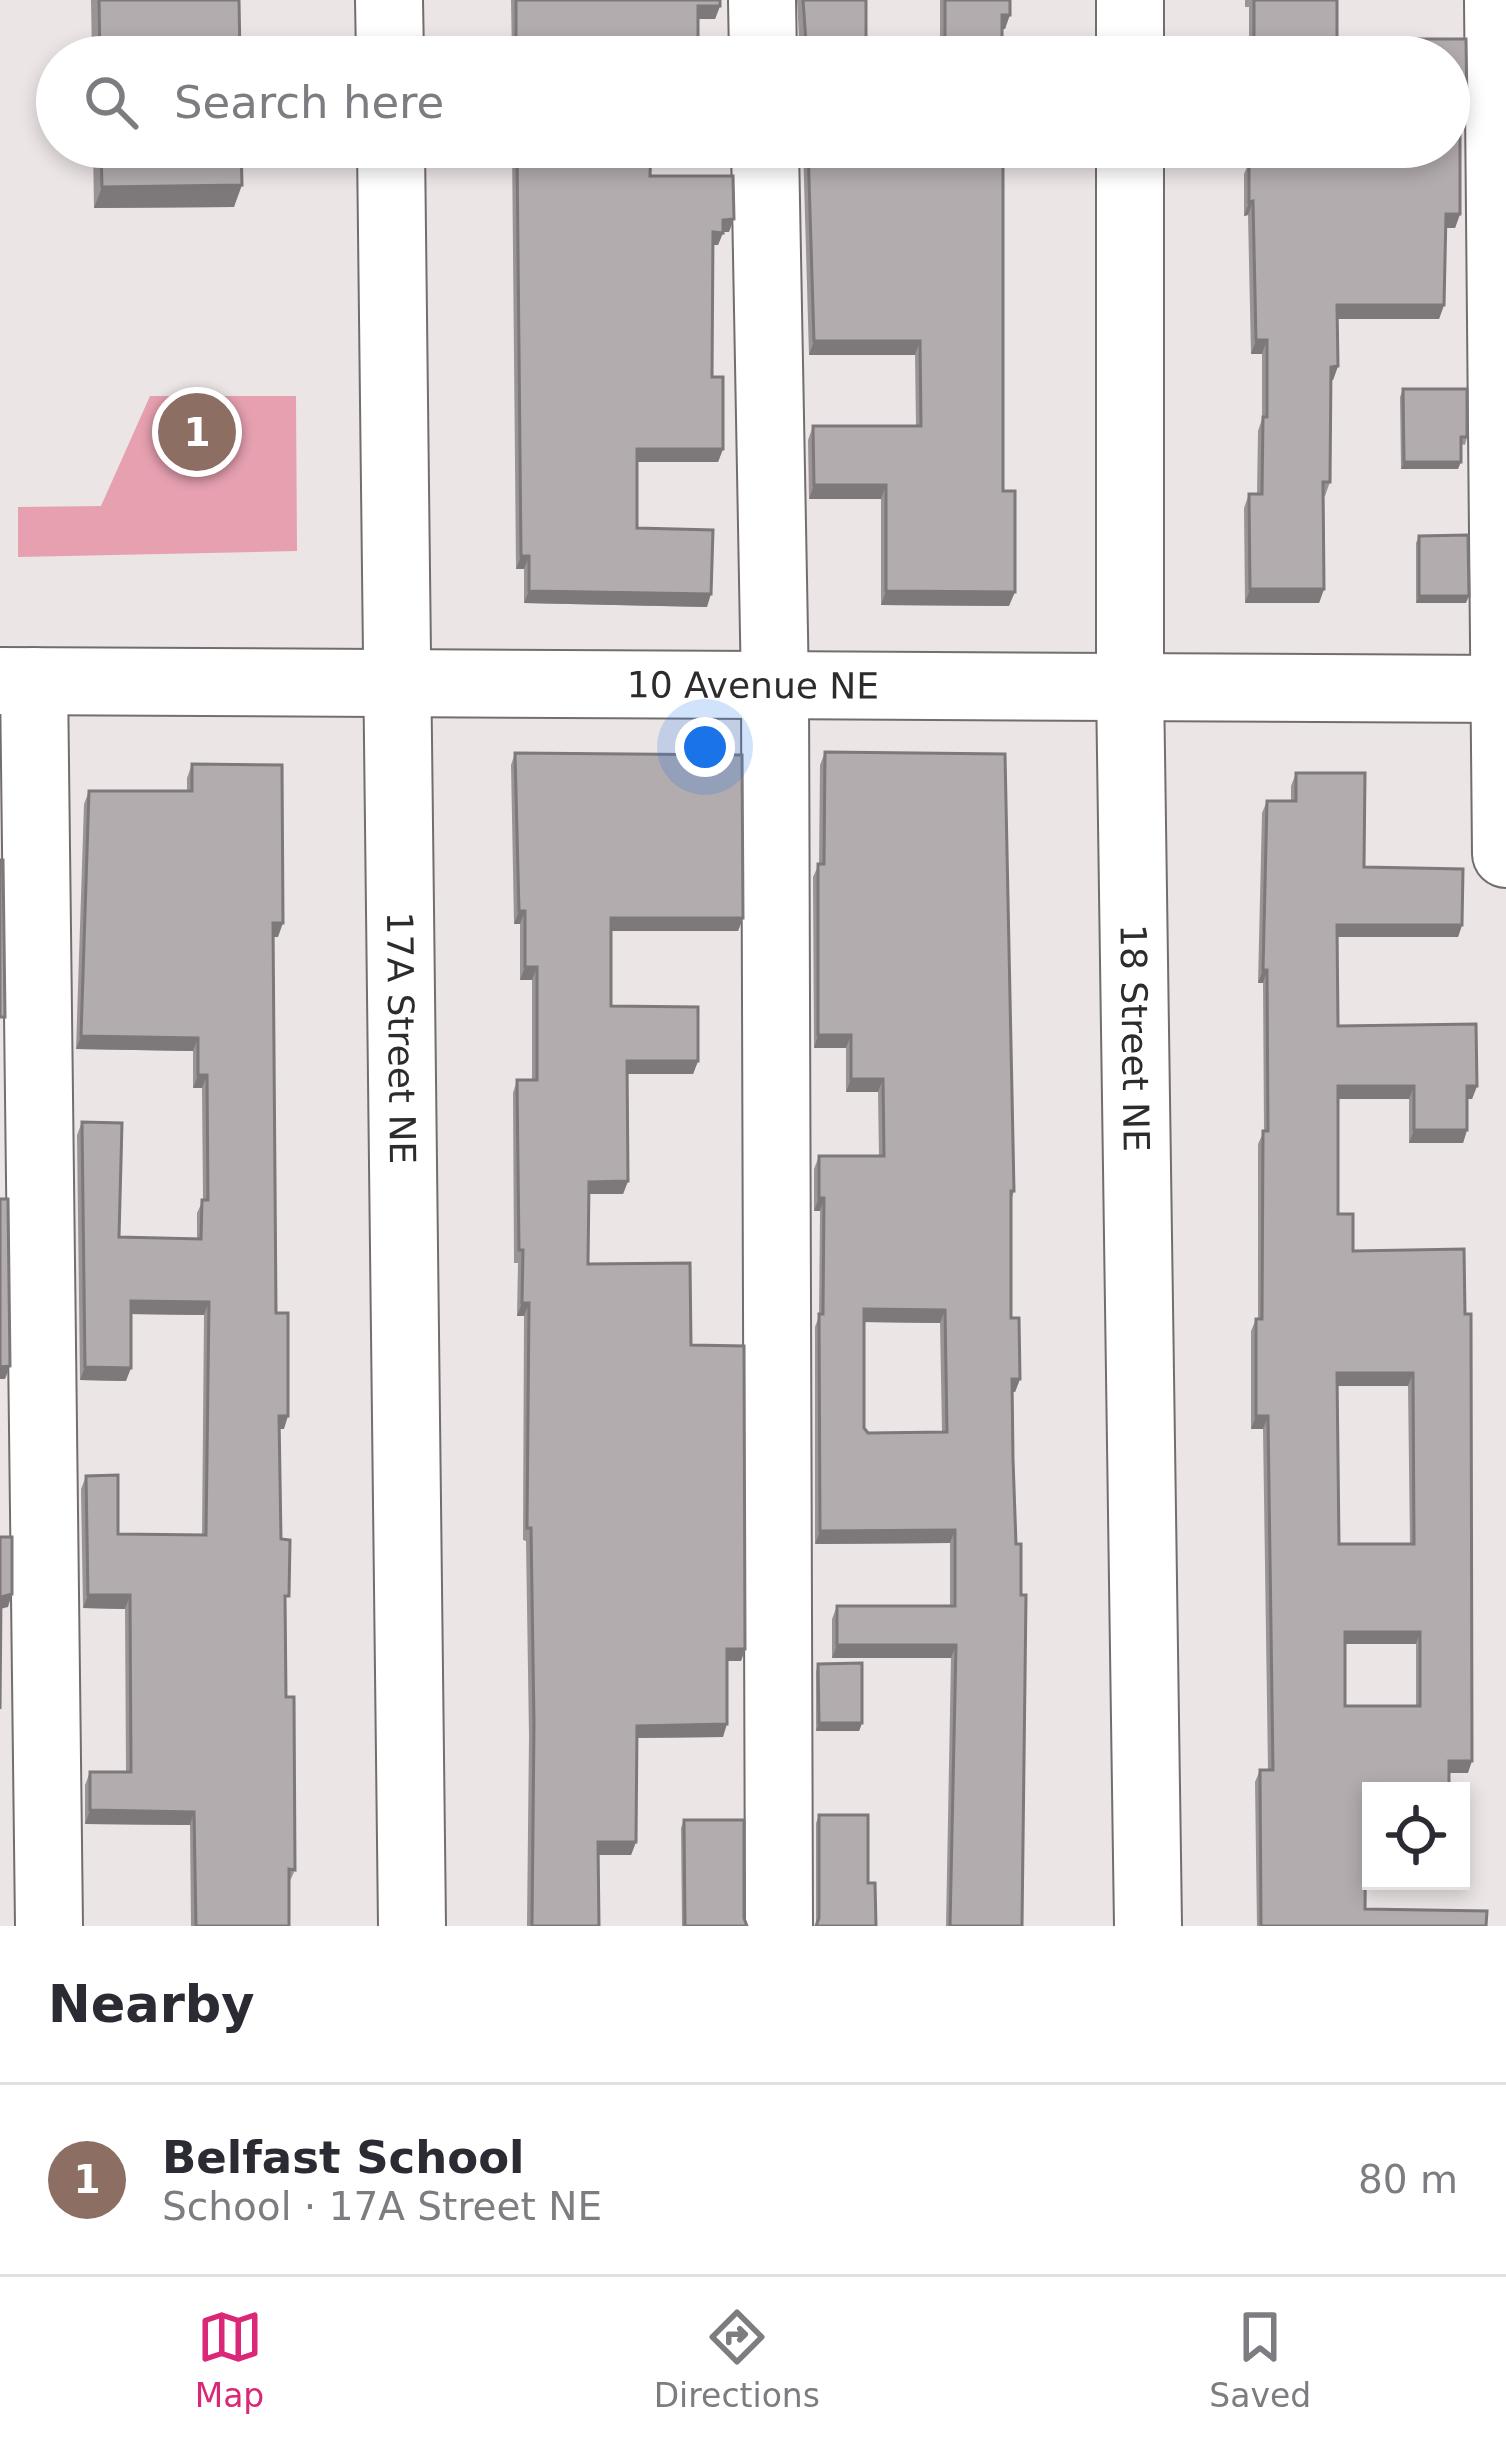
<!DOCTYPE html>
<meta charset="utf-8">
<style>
body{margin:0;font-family:"DejaVu Sans",sans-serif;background:#f2f2f3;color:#2b2b33}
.controls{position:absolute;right:36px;bottom:36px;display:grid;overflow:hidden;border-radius:0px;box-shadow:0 6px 18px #0003}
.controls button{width:108px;height:108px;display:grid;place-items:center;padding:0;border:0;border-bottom:3px solid #e1e1e2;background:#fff;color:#2b2b33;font:60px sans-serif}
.you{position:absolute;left:705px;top:747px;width:42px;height:42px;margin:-30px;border:9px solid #fff;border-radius:50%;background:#1a73e8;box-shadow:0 0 0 18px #1a73e833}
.badge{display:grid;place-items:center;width:78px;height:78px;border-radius:50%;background:#db2777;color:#fff;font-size:39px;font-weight:700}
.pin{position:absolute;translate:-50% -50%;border:6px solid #fff;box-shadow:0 3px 12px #0006}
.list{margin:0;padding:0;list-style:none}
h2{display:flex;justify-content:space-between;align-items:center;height:156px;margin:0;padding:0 48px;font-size:51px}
h2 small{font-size:39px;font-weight:400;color:#7c7c81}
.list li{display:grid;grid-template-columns:78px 1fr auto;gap:36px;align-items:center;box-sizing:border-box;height:192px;padding:0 48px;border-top:3px solid #e1e1e2}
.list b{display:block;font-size:45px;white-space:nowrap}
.list p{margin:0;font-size:39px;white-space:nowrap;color:#7c7c81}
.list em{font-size:39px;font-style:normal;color:#7c7c81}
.icon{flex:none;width:66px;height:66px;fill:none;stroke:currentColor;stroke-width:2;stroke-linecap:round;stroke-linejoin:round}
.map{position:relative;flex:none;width:1506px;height:1926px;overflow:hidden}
.search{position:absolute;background:#fff;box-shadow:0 6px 18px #0003;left:36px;right:36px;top:36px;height:132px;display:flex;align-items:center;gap:30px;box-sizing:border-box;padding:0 42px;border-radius:66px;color:#7c7c81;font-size:45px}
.sheet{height:348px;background:#fff}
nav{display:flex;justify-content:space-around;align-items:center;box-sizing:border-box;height:168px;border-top:3px solid #e1e1e2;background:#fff;font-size:33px;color:#7c7c81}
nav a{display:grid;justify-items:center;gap:6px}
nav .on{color:#db2777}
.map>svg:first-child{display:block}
.green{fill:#e6a0b0}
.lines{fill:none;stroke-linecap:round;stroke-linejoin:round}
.minor-casing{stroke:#736d6e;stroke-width:70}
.minor{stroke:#fff;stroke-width:66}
.wall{fill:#9a9496;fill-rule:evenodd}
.shaded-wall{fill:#7d787a}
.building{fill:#b3acae;stroke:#7d787a;stroke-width:3;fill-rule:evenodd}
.labels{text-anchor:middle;stroke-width:9;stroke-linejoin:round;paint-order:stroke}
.street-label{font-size:36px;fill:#2d2b2b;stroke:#fff}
</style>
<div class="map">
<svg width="1506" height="1926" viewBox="0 0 1506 1926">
<rect width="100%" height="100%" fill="#ece5e6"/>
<path class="green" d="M 150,396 L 296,396 L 297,551 L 18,557 L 18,507 L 101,506 Z"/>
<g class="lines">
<defs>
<g id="minor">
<path d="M 389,0 L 390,57"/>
<path d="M 762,0 L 763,57"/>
<path d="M 1498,0 L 1506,854"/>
<path d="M 1130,57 L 1130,0"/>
<path id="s1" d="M 391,147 L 412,1926"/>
<path d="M 765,147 L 775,688 L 779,1926"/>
<path id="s2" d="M 1130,147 L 1130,685 L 1148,1926"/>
<path id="s3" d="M 0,681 L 1506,689"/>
<path d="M 34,681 L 49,1926"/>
</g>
</defs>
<use href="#minor" class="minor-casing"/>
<use href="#minor" class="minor"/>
</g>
<path class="wall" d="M 91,0 L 239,0 L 240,57 L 92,57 Z
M 511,0 L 720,0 L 720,6 L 715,19 L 698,19 L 698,57 L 512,57 Z
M 797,0 L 866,0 L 866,41 L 940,42 L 940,0 L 1010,0 L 1005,29 L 1002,29 L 1002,57 L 800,57 Z
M 1245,0 L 1337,0 L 1337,39 L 1466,39 L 1467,106 L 1462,119 L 1460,119 L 1460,214 L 1455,228 L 1445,228 L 1444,305 L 1439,319 L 1337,319 L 1338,366 L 1333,380 L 1331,380 L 1330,482 L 1325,496 L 1324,496 L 1324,589 L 1319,603 L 1245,603 L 1244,508 L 1249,494 L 1257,494 L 1258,431 L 1262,419 L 1262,354 L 1251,354 L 1248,215 L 1244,216 L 1244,174 L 1250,160 L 1249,147 L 1449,147 L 1449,57 L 1249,57 L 1249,7 L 1245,7 Z
M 93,147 L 241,147 L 234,207 L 94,208 Z
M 512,147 L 651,147 L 650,176 L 729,232 L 723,232 L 718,245 L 713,245 L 712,377 L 723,449 L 718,462 L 637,462 L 637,528 L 707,607 L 524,603 L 524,569 L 516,569 Z
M 803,147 L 1003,147 L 1003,491 L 1009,606 L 881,605 L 881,499 L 809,499 L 808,440 L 813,426 L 916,426 L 915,355 L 809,355 Z
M 1403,389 L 1467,437 L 1465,445 L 1461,444 L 1458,469 L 1401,469 L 1400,397 Z
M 1419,536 L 1466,603 L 1416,603 L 1416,543 Z
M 825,752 L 1014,1191 L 1011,1201 L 1011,1318 L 1020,1379 L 1015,1392 L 1012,1392 L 1022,1926 L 946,1926 L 951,1658 L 832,1658 L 832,1619 L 837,1606 L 950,1606 L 950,1543 L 815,1544 L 815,1327 L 819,1316 L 820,1211 L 814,1211 L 814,1169 L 819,1156 L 879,1156 L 878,1092 L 846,1092 L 846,1048 L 814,1048 L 813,877 L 819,864 L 820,765 ZM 864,1322 L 940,1323 L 942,1432 L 868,1433 L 864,1428 Z
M 515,753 L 743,918 L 738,931 L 611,931 L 611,1006 L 698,1061 L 693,1074 L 627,1074 L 628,1181 L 623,1194 L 588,1194 L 588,1264 L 691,1345 L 745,1649 L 741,1661 L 727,1661 L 723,1737 L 637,1738 L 636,1842 L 631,1855 L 598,1855 L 599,1926 L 527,1926 L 529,1736 L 526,1541 L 523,1540 L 524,1316 L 517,1316 L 518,1263 L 514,1263 L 513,1093 L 517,1080 L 532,1080 L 532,980 L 520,980 L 520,924 L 514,924 L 511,765 Z
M 192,764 L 278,937 L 273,937 L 276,1313 L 284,1429 L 280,1429 L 281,1539 L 285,1607 L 286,1697 L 295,1870 L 289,1883 L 289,1926 L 191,1926 L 190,1825 L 85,1824 L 85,1785 L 90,1772 L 126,1772 L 125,1609 L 83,1608 L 81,1489 L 86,1476 L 118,1534 L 202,1535 L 204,1315 L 131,1314 L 126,1381 L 80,1380 L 77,1135 L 82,1122 L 119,1237 L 197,1238 L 197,1213 L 203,1200 L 202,1088 L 193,1088 L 193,1051 L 76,1049 L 84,804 L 89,791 L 187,791 L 187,778 Z
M 1296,773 L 1364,867 L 1462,925 L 1458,937 L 1337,937 L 1338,1026 L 1477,1086 L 1472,1099 L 1467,1099 L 1467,1130 L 1463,1143 L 1409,1143 L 1409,1099 L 1338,1099 L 1338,1214 L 1353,1251 L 1464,1249 L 1468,1773 L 1449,1773 L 1366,1836 L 1365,1909 L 1486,1926 L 1257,1926 L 1255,1782 L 1260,1770 L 1268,1770 L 1263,1429 L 1251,1429 L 1251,1331 L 1256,1319 L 1258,1319 L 1258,1144 L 1264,1131 L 1263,983 L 1258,983 L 1262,813 L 1267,801 L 1291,801 L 1291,786 ZM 1337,1386 L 1408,1386 L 1410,1544 L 1339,1544 ZM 1345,1644 L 1416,1644 L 1416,1706 L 1345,1706 Z
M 818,1664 L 862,1723 L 859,1731 L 816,1731 L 816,1671 Z
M 819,1815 L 868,1883 L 816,1926 L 816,1823 Z
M 684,1820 L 744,1918 L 747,1926 L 682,1926 L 681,1828 Z"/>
<path class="shaded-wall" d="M 698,6 L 720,6 L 715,19 L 693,19 Z
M 1002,15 L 1010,15 L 1005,29 L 997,29 Z
M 242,185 L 234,207 L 94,208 L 102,187 Z
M 1253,201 L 1248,215 L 1244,216 L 1249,202 Z
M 1446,214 L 1460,214 L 1455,228 L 1440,228 Z
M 734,219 L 729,232 L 718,232 L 723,220 Z
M 713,232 L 723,233 L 718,245 L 708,245 Z
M 1337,305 L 1444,305 L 1439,319 L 1332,319 Z
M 1256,340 L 1267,340 L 1262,354 L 1251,354 Z
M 814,341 L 920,341 L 915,355 L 809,355 Z
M 1338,366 L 1333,380 L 1326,380 L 1331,367 Z
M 637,449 L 723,449 L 718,462 L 632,462 Z
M 1404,462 L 1461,462 L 1458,469 L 1401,469 Z
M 814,485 L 886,485 L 881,499 L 809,499 Z
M 521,556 L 529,556 L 524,569 L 516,569 Z
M 1250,589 L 1324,589 L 1319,603 L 1245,603 Z
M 529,591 L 711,594 L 707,607 L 524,603 Z
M 886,591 L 1015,592 L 1009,606 L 881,605 Z
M 1419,596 L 1469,596 L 1466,603 L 1416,603 Z
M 519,911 L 525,911 L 520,924 L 514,924 Z
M 611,918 L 743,918 L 738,931 L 606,931 Z
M 273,923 L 283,923 L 278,937 L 268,937 Z
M 1337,925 L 1462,925 L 1458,937 L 1333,937 Z
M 525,967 L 537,967 L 532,980 L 520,980 Z
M 1263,970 L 1267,970 L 1263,983 L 1258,983 Z
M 818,1035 L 851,1035 L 846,1048 L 814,1048 Z
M 81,1036 L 198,1038 L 193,1051 L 76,1049 Z
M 627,1061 L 698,1061 L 693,1074 L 622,1074 Z
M 198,1075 L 207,1075 L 202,1088 L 193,1088 Z
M 851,1079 L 883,1079 L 878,1092 L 846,1092 Z
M 1338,1086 L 1414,1086 L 1409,1099 L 1333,1099 Z
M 1467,1086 L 1477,1086 L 1472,1099 L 1463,1099 Z
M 1414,1130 L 1467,1130 L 1463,1143 L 1409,1143 Z
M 628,1181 L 623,1194 L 584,1194 L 589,1182 Z
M 819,1198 L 824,1198 L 820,1211 L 814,1211 Z
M 131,1301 L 209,1302 L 204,1315 L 126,1314 Z
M 522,1303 L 529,1303 L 524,1316 L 517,1316 Z
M 864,1309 L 945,1310 L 940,1323 L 860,1322 Z
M 10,1366 L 5,1379 L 0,1379 L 0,1367 Z
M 85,1367 L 131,1368 L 126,1381 L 80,1380 Z
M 1337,1373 L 1413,1373 L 1408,1386 L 1332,1386 Z
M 1012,1379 L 1020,1379 L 1015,1392 L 1007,1392 Z
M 279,1416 L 288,1416 L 284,1429 L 275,1429 Z
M 1256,1416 L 1268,1416 L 1263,1429 L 1251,1429 Z
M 955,1530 L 950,1543 L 815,1544 L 820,1531 Z
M 12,1594 L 8,1607 L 0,1609 L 1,1597 Z
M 88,1595 L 130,1595 L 125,1609 L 83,1608 Z
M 1345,1632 L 1420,1632 L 1416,1644 L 1340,1644 Z
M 837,1645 L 956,1645 L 951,1658 L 832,1658 Z
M 727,1649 L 745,1649 L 741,1661 L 722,1661 Z
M 819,1723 L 862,1723 L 859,1731 L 816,1731 Z
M 727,1724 L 723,1737 L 632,1738 L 637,1726 Z
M 1449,1761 L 1472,1761 L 1468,1773 L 1444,1773 Z
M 90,1810 L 194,1812 L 190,1825 L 85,1824 Z
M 1366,1824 L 1371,1824 L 1371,1837 L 1361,1836 Z
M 598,1842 L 636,1842 L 631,1855 L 593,1855 Z"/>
<path class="building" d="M 99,0 L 239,0 L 240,57 L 100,57 Z
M 516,0 L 720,0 L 720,6 L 698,6 L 698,57 L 516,57 Z
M 803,0 L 866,0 L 866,41 L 945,42 L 945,0 L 1010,0 L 1010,15 L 1002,15 L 1002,57 L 801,57 L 806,42 Z
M 1254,0 L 1337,0 L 1337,39 L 1466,39 L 1467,106 L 1460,106 L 1460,214 L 1446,214 L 1444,305 L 1337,305 L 1338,366 L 1331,367 L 1330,482 L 1323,482 L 1324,589 L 1250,589 L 1249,494 L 1262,494 L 1263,417 L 1267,417 L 1267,340 L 1256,340 L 1253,201 L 1249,202 L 1249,160 L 1255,160 L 1255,147 L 1449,147 L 1449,57 L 1254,57 Z
M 101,147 L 241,147 L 242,185 L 102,187 Z
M 517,147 L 651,147 L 650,176 L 733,176 L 734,219 L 723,220 L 723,233 L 713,232 L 712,377 L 723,377 L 723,449 L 637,449 L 637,528 L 713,530 L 711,594 L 529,591 L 529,556 L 521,556 Z
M 808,147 L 1003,147 L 1003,491 L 1015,491 L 1015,592 L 886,591 L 886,485 L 814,485 L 813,426 L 921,426 L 920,341 L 814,341 Z
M 1403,389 L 1467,389 L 1467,437 L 1461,437 L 1461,462 L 1404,462 Z
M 1468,535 L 1469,596 L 1419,596 L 1419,536 Z
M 825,752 L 1005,754 L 1014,1191 L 1011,1191 L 1011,1318 L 1019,1318 L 1020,1379 L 1012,1379 L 1013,1459 L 1016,1544 L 1021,1544 L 1021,1595 L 1026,1595 L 1022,1926 L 950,1926 L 956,1645 L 837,1645 L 837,1606 L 955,1606 L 955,1530 L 820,1531 L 819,1314 L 823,1314 L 824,1198 L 819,1198 L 819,1156 L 884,1156 L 883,1079 L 851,1079 L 851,1035 L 818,1035 L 818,864 L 824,864 ZM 864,1309 L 945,1310 L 947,1432 L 868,1433 L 864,1428 Z
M 515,753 L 742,755 L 743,918 L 611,918 L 611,1006 L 698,1007 L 698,1061 L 627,1061 L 628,1181 L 589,1182 L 588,1264 L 690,1263 L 691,1345 L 744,1346 L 745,1649 L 727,1649 L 727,1724 L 637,1726 L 636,1842 L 598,1842 L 599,1926 L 532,1926 L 534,1723 L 531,1528 L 527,1528 L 529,1303 L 522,1303 L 523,1250 L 519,1250 L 517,1080 L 537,1080 L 537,967 L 525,967 L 525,911 L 519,911 Z
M 192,764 L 282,765 L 283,923 L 273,923 L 276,1313 L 288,1313 L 288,1416 L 279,1416 L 281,1539 L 290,1540 L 289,1596 L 285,1596 L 286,1697 L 294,1697 L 295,1870 L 289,1869 L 289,1926 L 196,1926 L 194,1812 L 90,1810 L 90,1772 L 131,1772 L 130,1595 L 88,1595 L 86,1476 L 118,1475 L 118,1534 L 206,1535 L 209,1302 L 131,1301 L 131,1368 L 85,1367 L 82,1122 L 122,1123 L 119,1237 L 201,1239 L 202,1200 L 208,1200 L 207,1075 L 198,1075 L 198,1038 L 81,1036 L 89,791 L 192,791 Z
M 1296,773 L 1365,773 L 1364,867 L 1463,869 L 1462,925 L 1337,925 L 1338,1026 L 1476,1024 L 1477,1086 L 1467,1086 L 1467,1130 L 1414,1130 L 1414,1086 L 1338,1086 L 1338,1214 L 1353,1214 L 1353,1251 L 1464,1249 L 1465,1314 L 1471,1314 L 1472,1761 L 1449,1761 L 1449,1791 L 1371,1791 L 1371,1824 L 1366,1824 L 1365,1909 L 1487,1911 L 1486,1926 L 1261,1926 L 1260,1770 L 1273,1770 L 1268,1416 L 1256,1416 L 1256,1319 L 1262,1319 L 1263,1131 L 1268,1131 L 1267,970 L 1263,970 L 1267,801 L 1296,801 ZM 1337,1373 L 1413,1373 L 1414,1544 L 1339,1544 ZM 1345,1632 L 1420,1632 L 1420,1706 L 1345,1706 Z
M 0,860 L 3,860 L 5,1017 L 0,1017 Z
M 0,1199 L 8,1199 L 10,1366 L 0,1367 Z
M 0,1537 L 12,1537 L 12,1594 L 1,1597 L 0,1709 Z
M 862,1663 L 862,1723 L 819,1723 L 818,1664 Z
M 819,1815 L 868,1815 L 868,1883 L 875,1883 L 876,1926 L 816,1926 L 819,1918 Z
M 684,1820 L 744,1820 L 744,1918 L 747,1926 L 685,1926 Z"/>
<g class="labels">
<g class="street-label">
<text dy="13" stroke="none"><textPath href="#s3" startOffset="753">10 Avenue NE</textPath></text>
<text dy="13" stroke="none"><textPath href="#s1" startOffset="891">17A Street NE</textPath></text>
<text dy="13" stroke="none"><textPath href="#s2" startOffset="891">18 Street NE</textPath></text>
</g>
</g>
</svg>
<div class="controls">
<button><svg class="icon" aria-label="locate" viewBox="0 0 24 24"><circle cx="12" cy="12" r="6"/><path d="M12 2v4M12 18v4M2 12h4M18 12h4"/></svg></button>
</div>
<div class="you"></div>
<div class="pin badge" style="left:197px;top:432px;background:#8d6e63">1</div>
<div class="search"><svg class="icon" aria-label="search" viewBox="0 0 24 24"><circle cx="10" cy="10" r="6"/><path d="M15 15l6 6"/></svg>Search here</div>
</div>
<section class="sheet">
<h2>Nearby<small></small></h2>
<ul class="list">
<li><span class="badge" style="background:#8d6e63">1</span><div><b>Belfast School</b><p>School · 17A Street NE</p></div><em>80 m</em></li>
</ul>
</section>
<nav>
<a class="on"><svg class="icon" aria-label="map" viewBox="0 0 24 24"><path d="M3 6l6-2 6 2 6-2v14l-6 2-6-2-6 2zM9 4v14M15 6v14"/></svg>Map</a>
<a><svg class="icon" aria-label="directions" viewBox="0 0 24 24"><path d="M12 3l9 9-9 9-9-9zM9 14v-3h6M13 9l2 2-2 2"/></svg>Directions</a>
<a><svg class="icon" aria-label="saved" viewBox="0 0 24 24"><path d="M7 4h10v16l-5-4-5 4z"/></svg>Saved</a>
</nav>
